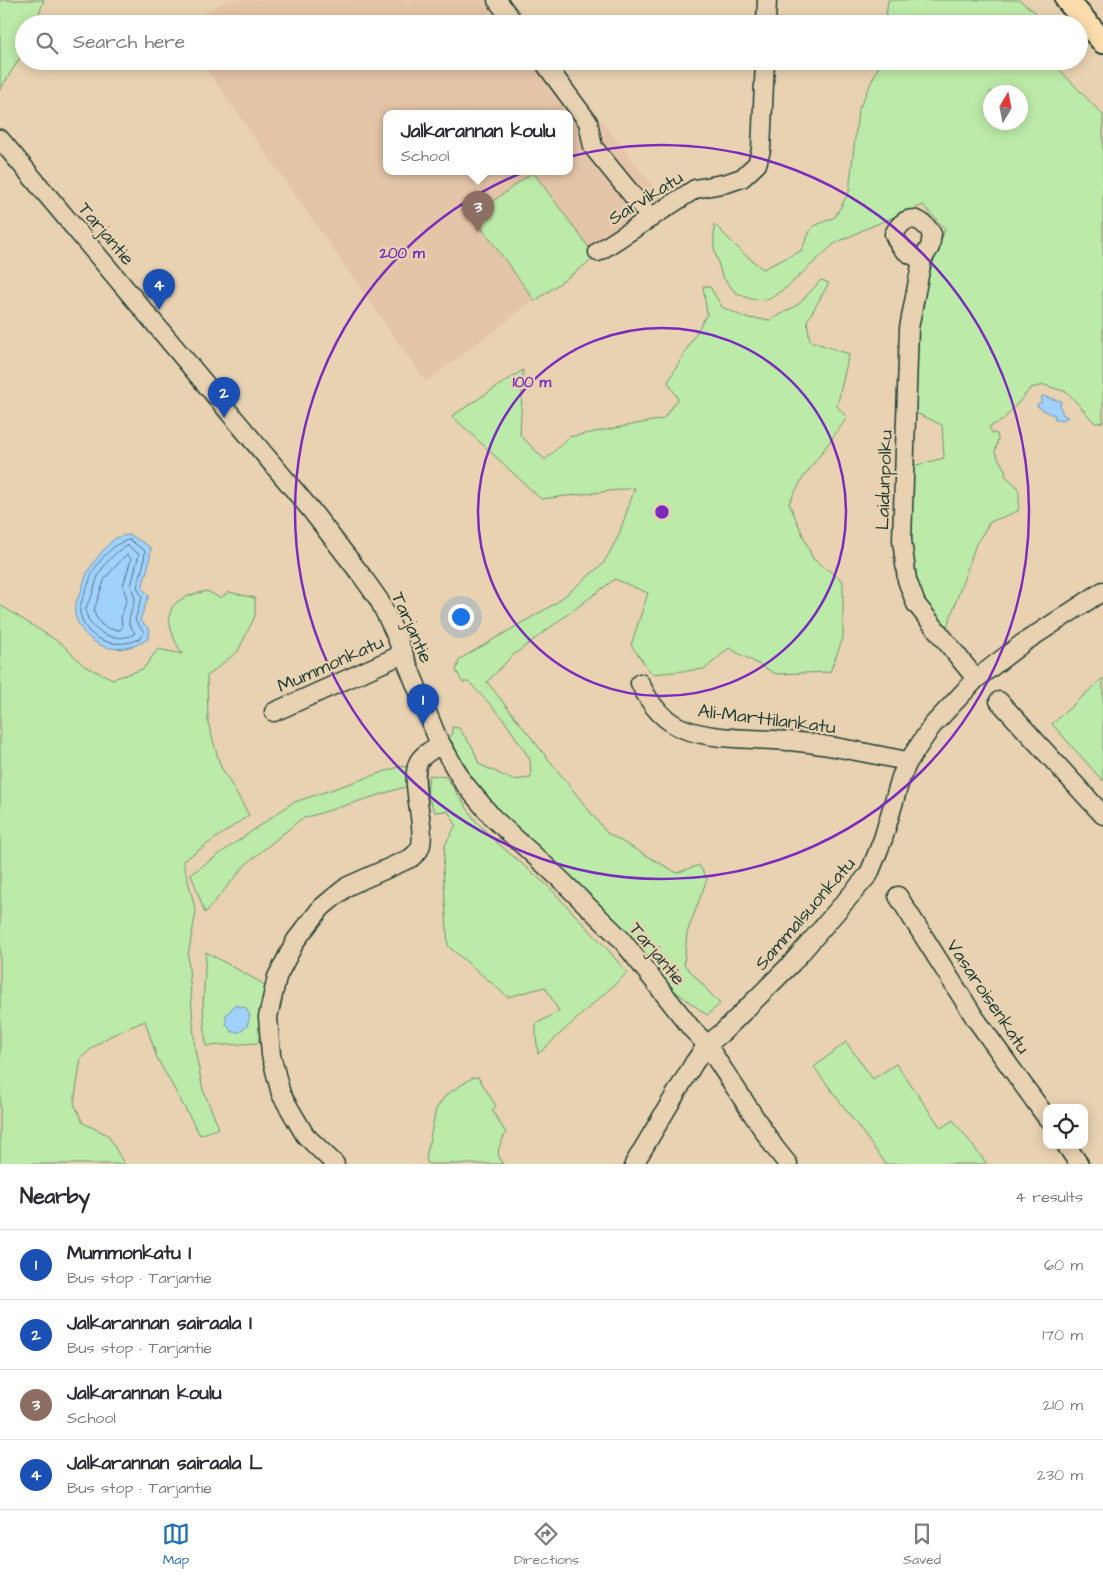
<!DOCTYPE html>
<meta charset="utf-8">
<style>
body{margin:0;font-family:"Architects Daughter",sans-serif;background:#f2f2f3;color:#2b2b33}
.controls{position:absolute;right:15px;bottom:15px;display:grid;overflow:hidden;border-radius:10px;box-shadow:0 2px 12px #0003}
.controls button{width:45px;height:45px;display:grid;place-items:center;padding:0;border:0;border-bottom:1px solid #e1e1e2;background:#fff;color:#2b2b33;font:25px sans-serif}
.compass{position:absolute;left:983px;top:85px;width:45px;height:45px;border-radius:50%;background:#fff;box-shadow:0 2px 12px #0003;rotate:10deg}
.you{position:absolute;left:460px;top:616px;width:18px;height:18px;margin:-12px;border:4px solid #fff;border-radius:50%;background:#1a73e8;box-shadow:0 0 0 8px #1a73e833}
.badge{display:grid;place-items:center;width:32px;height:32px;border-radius:50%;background:#1f6fb2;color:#fff;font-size:16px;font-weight:700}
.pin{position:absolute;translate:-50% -41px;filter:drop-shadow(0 1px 2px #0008)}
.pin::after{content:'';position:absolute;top:26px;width:18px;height:15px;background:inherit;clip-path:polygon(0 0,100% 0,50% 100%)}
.popup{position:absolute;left:383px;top:110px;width:190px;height:65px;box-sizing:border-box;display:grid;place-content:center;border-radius:10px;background:#fff;filter:drop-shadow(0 1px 4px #0005);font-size:16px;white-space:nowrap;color:#7c7c81}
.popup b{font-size:19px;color:#2b2b33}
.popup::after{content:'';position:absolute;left:50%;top:100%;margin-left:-10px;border:10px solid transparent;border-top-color:#fff}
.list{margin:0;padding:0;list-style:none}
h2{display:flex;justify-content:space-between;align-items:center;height:65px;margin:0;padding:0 20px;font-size:21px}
h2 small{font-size:16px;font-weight:400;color:#7c7c81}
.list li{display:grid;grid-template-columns:32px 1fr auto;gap:15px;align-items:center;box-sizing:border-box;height:70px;padding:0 20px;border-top:1px solid #e1e1e2}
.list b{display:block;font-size:19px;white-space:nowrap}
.list p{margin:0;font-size:16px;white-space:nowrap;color:#7c7c81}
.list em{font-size:16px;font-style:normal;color:#7c7c81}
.icon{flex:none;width:28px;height:28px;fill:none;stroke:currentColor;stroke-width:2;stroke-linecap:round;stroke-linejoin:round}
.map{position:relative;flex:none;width:1103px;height:1164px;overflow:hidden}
.search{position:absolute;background:#fff;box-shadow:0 2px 12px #0003;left:15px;right:15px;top:15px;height:55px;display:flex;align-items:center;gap:12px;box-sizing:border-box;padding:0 18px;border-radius:28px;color:#7c7c81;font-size:19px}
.sheet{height:345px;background:#fff}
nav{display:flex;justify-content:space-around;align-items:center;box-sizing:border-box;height:70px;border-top:1px solid #e1e1e2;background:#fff;font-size:14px;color:#7c7c81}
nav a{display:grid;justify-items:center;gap:2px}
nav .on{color:#1f6fb2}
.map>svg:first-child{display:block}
.built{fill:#e5c5a8;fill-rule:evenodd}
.green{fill:#bceaa8;stroke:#6e946e;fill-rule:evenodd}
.water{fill:#a1d1fd;stroke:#6d96ad}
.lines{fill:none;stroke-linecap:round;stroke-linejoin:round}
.shore{stroke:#537884;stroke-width:1}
.minor-casing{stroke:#1f3d34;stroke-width:21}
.major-casing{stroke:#1f3d34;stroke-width:26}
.minor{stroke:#e8d2b1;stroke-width:18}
.major{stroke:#fcdcac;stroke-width:22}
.ring{fill:none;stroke:#7b2cbf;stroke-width:2.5}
.labels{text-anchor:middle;stroke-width:4.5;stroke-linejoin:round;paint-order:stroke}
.street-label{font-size:19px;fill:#1f3d34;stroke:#e8d2b1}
.centre{fill:#7b2cbf;stroke:#e8d2b1;stroke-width:2.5}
.ring-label{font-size:15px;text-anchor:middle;font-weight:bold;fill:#7b2cbf;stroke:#e8d2b1;stroke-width:4.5;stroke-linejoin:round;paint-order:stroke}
</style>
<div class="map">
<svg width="1103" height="1164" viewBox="0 0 1103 1164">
<rect width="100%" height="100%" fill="#e8d2b1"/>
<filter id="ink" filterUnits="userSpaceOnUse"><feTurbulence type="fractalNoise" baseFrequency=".02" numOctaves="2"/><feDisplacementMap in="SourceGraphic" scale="10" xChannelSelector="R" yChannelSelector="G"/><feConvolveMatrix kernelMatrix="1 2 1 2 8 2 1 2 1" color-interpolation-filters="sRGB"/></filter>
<g filter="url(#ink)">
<path class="built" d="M 228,0 L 507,0 L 525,24 L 200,24 L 201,15 Z
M 201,61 L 555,61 L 673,212 L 598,252 L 426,382 ZM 387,113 L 569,113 L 569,171 L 387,171 Z"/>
<path class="green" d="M 0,0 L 44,0 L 35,24 L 24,24 L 24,51 L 0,90 Z
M 888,0 L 1019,0 L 1035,12 L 1038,24 L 885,24 Z
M 881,61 L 1051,61 L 1103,115 L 1103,422 L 1095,423 L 1067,392 L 1044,385 L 1031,388 L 1003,420 L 989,427 L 992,433 L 997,434 L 998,439 L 995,452 L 1006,472 L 1005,476 C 1022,488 1020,492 1018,511 L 990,522 L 976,544 L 946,630 C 942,625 937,621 933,616 C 912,586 909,536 912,501 C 913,489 914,479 913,466 L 944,458 L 942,425 L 914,412 L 920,299 L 945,229 L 923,205 L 865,229 L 834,244 L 787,287 L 768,300 L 750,299 L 735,292 L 722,276 L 714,248 L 714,224 L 743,253 L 763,269 L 801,251 L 812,227 L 835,217 L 849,192 L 858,111 ZM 990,92 L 1020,92 L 1020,122 L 990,122 Z
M 533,172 L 596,257 L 535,301 L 473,216 Z
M 821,280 L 829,283 L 807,321 L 810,341 L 849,354 L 837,406 L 847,418 L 803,478 L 789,503 L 813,559 L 843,581 L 843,638 L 830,672 L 776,674 L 729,648 L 705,669 L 652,674 L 631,645 L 648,593 L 615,579 L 512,656 L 487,682 L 607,833 L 677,873 L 699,865 L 707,879 L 687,933 L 684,964 L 720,1004 L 707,1015 L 664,983 L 575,880 L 500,815 L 466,775 L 454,745 L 449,738 L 452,735 L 452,727 L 459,728 L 473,748 L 479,764 L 513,780 L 531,778 L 530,759 L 502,717 L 469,682 L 462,682 L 456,670 L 460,659 L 556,603 L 603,564 L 618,537 L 635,488 L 541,499 L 452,416 L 523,370 L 520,435 L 545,460 L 569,437 L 663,419 L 678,399 L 668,382 L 707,314 L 703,286 L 710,287 L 722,307 L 746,318 L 771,320 L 799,304 Z
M 207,591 L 220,598 L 229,592 L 255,598 L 255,616 L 238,651 L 207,676 L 208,722 L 220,765 L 249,815 L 183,861 L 196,912 L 188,955 L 195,1050 L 203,1090 L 219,1128 L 200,1135 L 157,1058 L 145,1021 L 110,1036 L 92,1048 L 81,1058 L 74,1103 L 83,1123 L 108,1135 L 124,1164 L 0,1164 L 0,605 L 62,644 L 84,666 L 113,679 L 143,669 L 158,649 L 182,654 C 179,648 175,642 173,635 C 161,603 181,597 207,591 Z
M 1103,678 L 1103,781 L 1052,724 Z
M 401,766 L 408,768 L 408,786 L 301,819 L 246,864 L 205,913 L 191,874 L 292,803 Z
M 429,775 L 446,777 L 475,820 L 494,840 L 548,886 L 609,951 L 627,973 L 538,1054 L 536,1036 L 536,1024 L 559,1011 L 545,987 L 508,997 L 448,946 L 443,869 L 445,845 L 456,825 L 448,811 L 435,812 L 427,795 Z
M 206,952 L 260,982 L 268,989 L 258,1043 L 206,1046 L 203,1006 Z
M 846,1042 L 873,1079 L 896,1064 L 941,1128 L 953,1120 L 987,1164 L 886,1164 L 814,1067 Z
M 478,1077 L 496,1106 L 492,1110 L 506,1133 C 500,1144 494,1153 503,1164 L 428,1164 L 426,1158 L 436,1109 L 446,1095 L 472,1078 Z"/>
<path class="water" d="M 1042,396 L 1061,401 L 1060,406 L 1063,415 L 1068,417 L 1063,420 L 1055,419 L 1054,414 L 1050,414 L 1037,406 L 1037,404 L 1041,403 Z
M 131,535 L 151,548 L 149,563 L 142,588 L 149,596 L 147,600 L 140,620 L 150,630 L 148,639 C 126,653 100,653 83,631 C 79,625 74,617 75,610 C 75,603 78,598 81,592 C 83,585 85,576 89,570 C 93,562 109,542 116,538 C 121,536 126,535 131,535 Z
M 235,1005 L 246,1008 L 250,1016 L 247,1026 L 240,1032 L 232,1032 L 226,1024 L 226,1015 Z"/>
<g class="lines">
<path class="shore" d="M 130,540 L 145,551 L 144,562 L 137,587 L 142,597 L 135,620 L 144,632 C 141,640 133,642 125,643 C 105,646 82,634 80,611 C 79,605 83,599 85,593 C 88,586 90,578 93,571 C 101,559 115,541 130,540 Z
M 128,546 L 139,554 L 131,586 L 135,598 L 129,619 L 129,625 L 135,633 C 130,638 120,638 113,637 C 100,635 85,623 86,608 C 87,604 89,601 91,598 C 94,591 95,583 98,576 C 103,566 117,548 128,546 Z
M 128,555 L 131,559 L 123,586 L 127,599 L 121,616 L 122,628 L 120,630 L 110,629 L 102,625 L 96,617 L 94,610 L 105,578 L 125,556 Z"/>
<defs>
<path id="minor" d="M 497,0 L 515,24
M 766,24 L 767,0
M 543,61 L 588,122 L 593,147 L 651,218
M 0,139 L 311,510 L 362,576 L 379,600 L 394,631 L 437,737 L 463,782 L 493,818 L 559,878 L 621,939 L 691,1028 L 707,1045 L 775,1148 L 788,1164
M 598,252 L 695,189 L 727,183 L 742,178 L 757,164 L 761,150 L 765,61
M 922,260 C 907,253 900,250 894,234 C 905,214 920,215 932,234 L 930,247 L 922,260 L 909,328 L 902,540 L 907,580 L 916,604 L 976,679
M 640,683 C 649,703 663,721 684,729 C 715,741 765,738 799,742 C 832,745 865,753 897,759 L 908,762
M 999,701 L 1103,815
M 274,712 L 403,654
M 898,896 L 975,1018 L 1047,1118
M 1066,1145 L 1079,1164
M 335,1164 L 305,1135 L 281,1094 L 271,1055 L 268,1017 L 277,977 L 296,940 L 321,908 L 334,897 L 348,886 L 411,858 C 413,856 417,853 419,850 C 429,834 408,780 419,761 C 424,753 433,749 441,745
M 634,1164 L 694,1063 L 707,1045 L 724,1031 L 792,963 L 869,874 L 883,839 L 901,777 L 908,762 L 932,726 L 976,679 L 1023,643 L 1103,591"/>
<path id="major" d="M 1067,0 L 1103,42"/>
</defs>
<use href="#minor" class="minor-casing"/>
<use href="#major" class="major-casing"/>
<use href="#minor" class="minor"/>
<use href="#major" class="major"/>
</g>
</g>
<g class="ring">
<circle cx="662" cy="512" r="184"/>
<circle cx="662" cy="512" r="367"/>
</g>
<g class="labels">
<g class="street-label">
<text transform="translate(645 197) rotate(-32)" y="7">Sarvikatu</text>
<text transform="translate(107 233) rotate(50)" y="7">Tarjantie</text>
<text transform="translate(883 480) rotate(-88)" y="7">Laidunpolku</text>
<text transform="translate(413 627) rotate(66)" y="7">Tarjantie</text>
<text transform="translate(330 663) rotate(-24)" y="7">Mummonkatu</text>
<text transform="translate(767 718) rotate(7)" y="7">Ali-Marttilankatu</text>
<text transform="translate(804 913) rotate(-49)" y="7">Sammalsuonkatu</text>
<text transform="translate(658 953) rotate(50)" y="7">Tarjantie</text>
<text transform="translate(989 996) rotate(56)" y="7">Vasaroisenkatu</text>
</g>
</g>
<circle cx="662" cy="512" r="8" class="centre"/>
<g class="ring-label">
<text x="402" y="258">200 m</text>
<text x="532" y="387">100 m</text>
</g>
</svg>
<div class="controls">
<button><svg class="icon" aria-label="locate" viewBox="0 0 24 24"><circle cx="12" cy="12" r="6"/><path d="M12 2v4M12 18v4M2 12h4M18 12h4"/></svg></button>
</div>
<svg class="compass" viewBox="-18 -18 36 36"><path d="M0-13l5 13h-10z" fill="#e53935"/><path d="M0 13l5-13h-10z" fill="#7c7c81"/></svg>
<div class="you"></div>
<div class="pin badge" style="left:423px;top:725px;background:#1a4fb4">1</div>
<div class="pin badge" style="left:224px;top:418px;background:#1a4fb4">2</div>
<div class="pin badge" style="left:478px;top:232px;background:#8d6e63">3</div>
<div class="popup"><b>Jalkarannan koulu</b>School</div>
<div class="pin badge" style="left:159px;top:310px;background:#1a4fb4">4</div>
<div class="search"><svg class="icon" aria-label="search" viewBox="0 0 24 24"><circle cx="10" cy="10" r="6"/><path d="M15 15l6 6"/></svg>Search here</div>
</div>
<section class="sheet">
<h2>Nearby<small>4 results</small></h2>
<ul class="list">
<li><span class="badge" style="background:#1a4fb4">1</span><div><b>Mummonkatu I</b><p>Bus stop · Tarjantie</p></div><em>60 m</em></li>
<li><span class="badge" style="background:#1a4fb4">2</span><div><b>Jalkarannan sairaala I</b><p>Bus stop · Tarjantie</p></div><em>170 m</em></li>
<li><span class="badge" style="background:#8d6e63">3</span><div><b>Jalkarannan koulu</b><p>School</p></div><em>210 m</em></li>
<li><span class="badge" style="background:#1a4fb4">4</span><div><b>Jalkarannan sairaala L</b><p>Bus stop · Tarjantie</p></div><em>230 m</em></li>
</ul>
</section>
<nav>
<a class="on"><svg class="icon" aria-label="map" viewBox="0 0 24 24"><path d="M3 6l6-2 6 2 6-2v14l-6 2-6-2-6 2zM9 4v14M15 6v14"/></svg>Map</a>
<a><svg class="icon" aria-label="directions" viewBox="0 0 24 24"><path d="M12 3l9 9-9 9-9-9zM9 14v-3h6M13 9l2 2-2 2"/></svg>Directions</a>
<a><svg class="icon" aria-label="saved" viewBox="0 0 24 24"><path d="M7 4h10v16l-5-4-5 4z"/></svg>Saved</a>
</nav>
